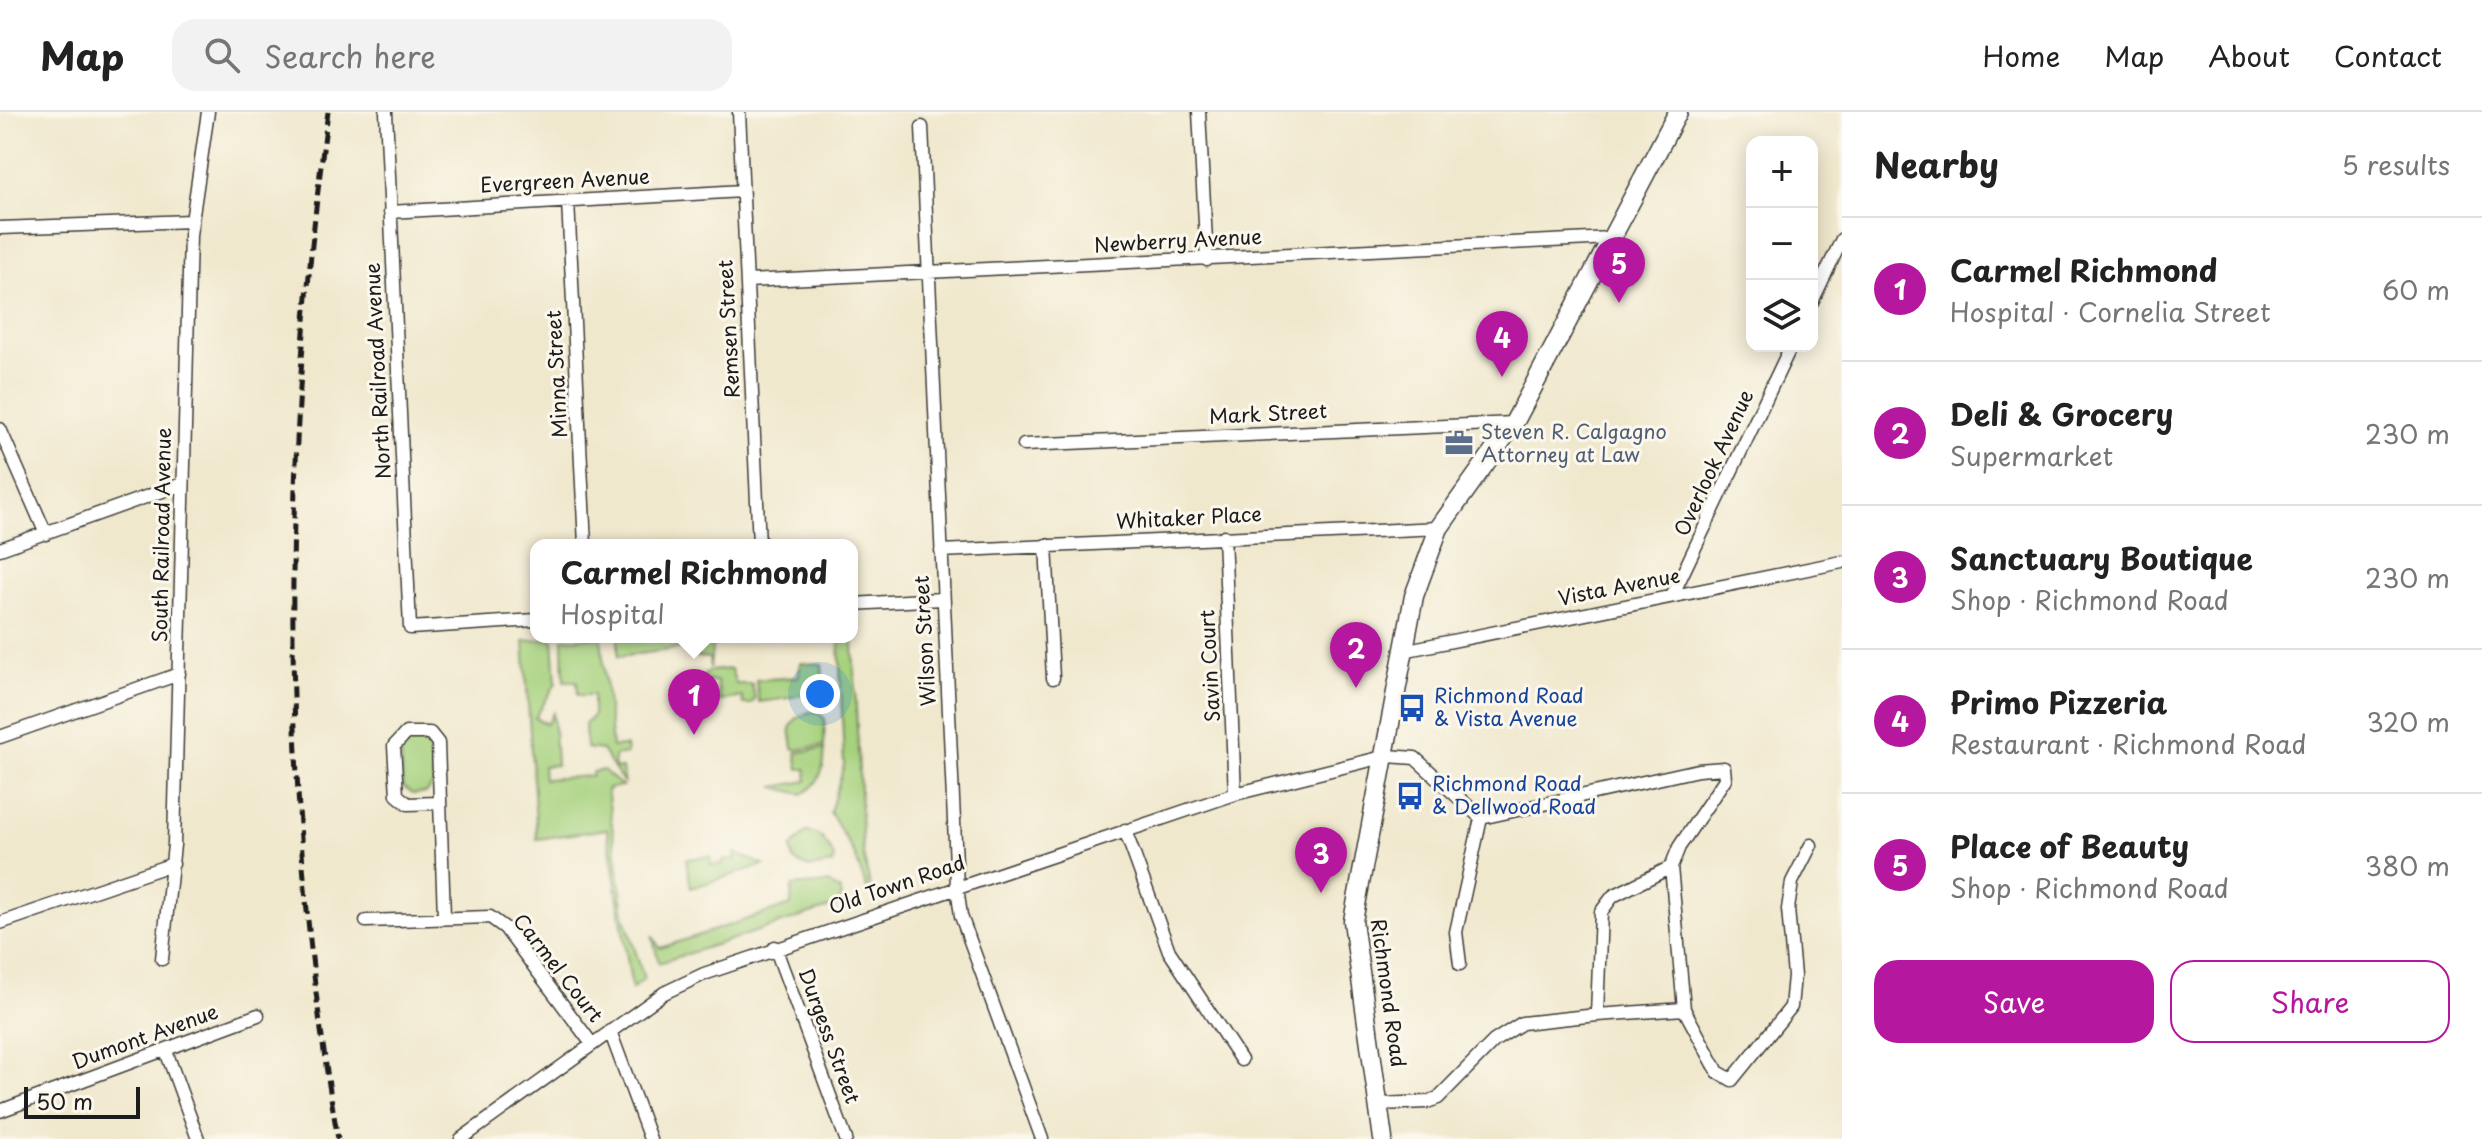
<!DOCTYPE html>
<meta charset="utf-8">
<style>
body{margin:0;font-family:"Playpen Sans",sans-serif;background:#f2f2f2;color:#222}
.controls{position:absolute;right:24px;top:24px;display:grid;overflow:hidden;border-radius:16px;box-shadow:0 4px 20px #0003}
.controls button{width:72px;height:72px;display:grid;place-items:center;padding:0;border:0;border-bottom:2px solid #e0e0e0;background:#fff;color:#222;font:40px sans-serif}
.scale{position:absolute;left:24px;bottom:20px;width:116px;box-sizing:border-box;padding-left:8px;border:4px solid #1c1c1c;border-top:0;font-size:22px;line-height:28px;white-space:nowrap;color:#1c1c1c;-webkit-text-stroke:6px #fbf7ec;paint-order:stroke}
.you{position:absolute;left:820px;top:582px;width:28px;height:28px;margin:-20px;border:6px solid #fff;border-radius:50%;background:#1a73e8;box-shadow:0 0 0 12px #1a73e833}
.badge{display:grid;place-items:center;width:52px;height:52px;border-radius:50%;background:#b5179e;color:#fff;font-size:26px;font-weight:700}
.pin{position:absolute;translate:-50% -66px;filter:drop-shadow(0 2px 4px #0008)}
.pin::after{content:'';position:absolute;top:42px;width:28px;height:24px;background:inherit;clip-path:polygon(0 0,100% 0,50% 100%)}
.popup{position:absolute;left:530px;top:427px;width:328px;height:104px;box-sizing:border-box;display:grid;place-content:center;border-radius:16px;background:#fff;filter:drop-shadow(0 2px 6px #0005);font-size:26px;white-space:nowrap;color:#767676}
.popup b{font-size:30px;color:#222}
.popup::after{content:'';position:absolute;left:50%;top:100%;margin-left:-16px;border:16px solid transparent;border-top-color:#fff}
.list{margin:0;padding:0;list-style:none}
h2{display:flex;justify-content:space-between;align-items:center;height:104px;margin:0;padding:0 32px;font-size:34px}
h2 small{font-size:26px;font-weight:400;color:#767676}
.list li{display:grid;grid-template-columns:52px 1fr auto;gap:24px;align-items:center;box-sizing:border-box;height:144px;padding:0 32px;border-top:2px solid #e0e0e0}
.list b{display:block;font-size:30px;white-space:nowrap}
.list p{margin:0;font-size:26px;white-space:nowrap;color:#767676}
.list em{font-size:26px;font-style:normal;color:#767676}
.actions{display:flex;gap:16px;padding:24px 32px}
.actions a{flex:1;padding:18px 0;border:2px solid #b5179e;border-radius:24px;text-align:center;font-size:28px;color:#b5179e}
.actions .main{background:#b5179e;color:#fff}
.icon{flex:none;width:44px;height:44px;fill:none;stroke:currentColor;stroke-width:2;stroke-linecap:round;stroke-linejoin:round}
.map{position:relative;flex:none;width:1842px;height:1027px;overflow:hidden}
header{display:flex;align-items:center;gap:48px;box-sizing:border-box;height:112px;padding:0 40px;background:#fff;border-bottom:2px solid #e0e0e0}
header strong{font-size:38px}
nav{display:flex;gap:44px;margin-inline-start:auto;font-size:28px}
.search{width:560px;height:72px;background:#f2f2f2;display:flex;align-items:center;gap:20px;box-sizing:border-box;padding:0 28px;border-radius:24px;color:#767676;font-size:30px}
main{display:flex}
aside{flex:1;background:#fff}
.map>svg:first-child{display:block}
.green{fill:#a6d17d;stroke:#61764c;stroke-width:2}
.lines{fill:none;stroke-linecap:round;stroke-linejoin:round}
.minor-casing{stroke:#3c3b37;stroke-width:15}
.secondary-casing{stroke:#3c3b37;stroke-width:21}
.minor{stroke:#fff;stroke-width:12}
.secondary{stroke:#fff;stroke-width:18}
.rail{stroke:#1c1c1c;stroke-width:5;stroke-dasharray:12 6;stroke-linecap:butt}
.labels{text-anchor:middle;stroke-width:6;stroke-linejoin:round;paint-order:stroke}
.street-label{font-size:20px;fill:#1c1c1c;stroke:#fbf7ec}
.service-label{font-size:20px;fill:#4e5e75;stroke:#fbf7ec;text-anchor:start}
.transit-label{font-size:20px;fill:#164399;stroke:#fbf7ec;text-anchor:start}
</style>
<header>
<strong>Map</strong>
<div class="search"><svg class="icon" aria-label="search" viewBox="0 0 24 24"><circle cx="10" cy="10" r="6"/><path d="M15 15l6 6"/></svg>Search here</div>
<nav><a>Home</a><a>Map</a><a>About</a><a>Contact</a></nav>
</header>
<main>
<div class="map">
<svg width="1842" height="1027" viewBox="0 0 1842 1027">
<rect width="100%" height="100%" fill="#fbf7ec"/>
<filter id="ink" filterUnits="userSpaceOnUse"><feTurbulence type="fractalNoise" baseFrequency=".0125" numOctaves="2"/><feDisplacementMap in="SourceGraphic" scale="16" xChannelSelector="R" yChannelSelector="G"/><feConvolveMatrix kernelMatrix="1 2 1 2 8 2 1 2 1" color-interpolation-filters="sRGB"/></filter>
<filter id="wash" filterUnits="userSpaceOnUse"><feTurbulence type="fractalNoise" baseFrequency=".006" numOctaves="4" result="noise"/><feDisplacementMap in="SourceGraphic" scale="32" xChannelSelector="R" yChannelSelector="G"/><feGaussianBlur stdDeviation="1.8" result="paint"/><feColorMatrix in="noise" values="0 0 0 0 0 0 0 0 0 0 0 0 0 0 0 0 0 1.4 0 .05"/><feComposite in="paint" operator="in"/></filter>
<g filter="url(#wash)">
<rect width="100%" height="100%" fill="#f0e8cd"/>
<path class="green" d="M 852,512 L 863,742 L 872,782 L 869,783 L 855,743 L 830,700 L 844,653 L 839,525 L 852,525 Z
M 601,525 L 612,635 L 626,634 L 627,642 L 614,644 L 615,657 L 622,656 L 624,672 L 602,638 L 586,636 L 585,612 L 593,604 L 593,583 L 578,583 L 577,569 L 564,569 L 563,527 Z
M 618,525 L 755,525 L 713,527 L 710,556 L 709,546 L 697,545 L 695,534 L 618,545 Z
M 553,527 L 556,571 L 535,606 L 547,612 L 553,601 L 556,653 L 543,654 L 544,667 L 592,664 L 592,660 L 603,658 L 622,674 L 607,677 L 624,802 L 644,867 L 632,877 L 607,717 L 537,727 L 524,529 Z
M 801,551 L 822,552 L 823,570 C 808,586 780,587 759,590 L 756,568 L 798,565 Z
M 731,557 L 736,572 L 752,572 L 755,587 L 751,592 L 743,592 L 742,585 L 720,589 L 717,569 L 705,570 L 704,563 L 709,559 Z
M 809,600 L 817,600 L 825,607 L 824,633 L 797,638 L 793,636 L 790,616 L 796,607 Z
M 422,629 L 430,638 L 433,672 L 426,681 L 413,682 L 403,675 L 401,639 L 407,631 Z
M 824,636 C 826,655 819,674 802,682 L 774,675 L 807,669 L 806,657 L 799,657 L 796,641 Z
M 806,720 C 822,720 827,733 834,745 L 833,752 L 809,756 L 794,749 L 791,736 Z
M 735,741 L 764,753 L 691,776 L 686,747 L 710,744 L 711,753 L 723,752 L 723,749 L 736,747 Z
M 828,771 L 841,779 L 841,792 L 659,851 L 652,823 L 660,836 L 791,793 L 792,774 Z"/>
</g>
<g filter="url(#ink)">
<g class="lines">
<defs>
<path id="minor" d="M 386,0 L 410,516 L 536,508
M 739,0 L 759,433
M 1199,0 L 1207,148
M 922,15 L 957,774 L 961,804 L 1042,1027
M 568,89 L 585,433
M 390,100 L 742,79
M 0,116 L 191,109
M 747,169 L 1611,126
M 1812,190 L 1842,127
M 0,317 L 46,422
M 1024,333 L 1514,311
M 1224,424 L 1235,682
M 1046,433 L 1053,566
M 0,437 L 182,372
M 941,439 L 1439,416
M 1672,484 L 1791,234
M 852,492 L 942,487
M 1403,539 L 1842,450
M 0,625 L 179,562
M 438,691 L 408,692 L 397,683 L 394,634 L 406,621 L 430,621 L 438,631 L 444,804
M 1481,706 L 1698,658 L 1724,656 L 1725,667 L 1679,735 L 1671,755 L 1684,897 L 1718,960 L 1732,968 L 1791,895 L 1794,864 L 1788,797 L 1792,770 L 1811,733
M 1125,718 L 1169,839 L 1241,948
M 366,809 L 490,805 L 505,816 L 592,932
M 0,811 L 173,752
M 775,835 L 846,1027
M 162,847 L 174,733 L 190,123 L 208,0
M 1460,852 L 1456,820 L 1481,706
M 1597,903 L 1684,897
M 610,919 L 650,1027
M 166,939 L 198,1027
M 1381,992 L 1427,990 L 1438,986 L 1494,929 L 1522,911 L 1597,903 L 1601,800 L 1613,784 L 1671,755
M 0,999 L 258,903
M 461,1027 L 664,881 L 704,862 L 1235,682 L 1387,644 L 1415,646 L 1481,706"/>
<path id="secondary" d="M 1383,1027 L 1353,809 L 1414,484 L 1439,416 L 1514,311 L 1678,0"/>
</defs>
<use href="#minor" class="minor-casing"/>
<use href="#secondary" class="secondary-casing"/>
<use href="#minor" class="minor"/>
<use href="#secondary" class="secondary"/>
<path class="rail" d="M 328,0 C 281,341 278,687 338,1027"/>
</g>
</g>
<defs>
<symbol id="office-bare" viewBox="-9 -9 18 18"><path d="M-6-3h4V-5.5h4V-3h4V5H-6ZM-1-4.5V-3h2v-1.5ZM-6 0V1H6V0Z" fill="#5c6f8a" stroke="#fbf7ec" stroke-width="2.5" paint-order="stroke"/></symbol>
<symbol id="bus-bare" viewBox="-9 -9 18 18"><path d="M-5-6H5V4H4V6H2V4H-2V6H-4V4H-5ZM-3.5-4V0h7V-4ZM-3.5 1.2v1.5H-2V1.2ZM2 1.2v1.5H3.5V1.2Z" fill="#1a4fb4" stroke="#fbf7ec" stroke-width="2.5" paint-order="stroke"/></symbol>
</defs>
<g fill-rule="evenodd">
<use href="#office-bare" x="1439" y="311" width="40" height="40"/>
<use href="#bus-bare" x="1392" y="576" width="40" height="40"/>
<use href="#bus-bare" x="1390" y="664" width="40" height="40"/>
</g>
<g class="labels">
<g class="street-label">
<text transform="translate(565 69) rotate(-3)" y="7">Evergreen Avenue</text>
<text transform="translate(1178 129) rotate(-3)" y="7">Newberry Avenue</text>
<text transform="translate(729 217) rotate(-93)" y="7">Remsen Street</text>
<text transform="translate(378 259) rotate(-93)" y="7">North Railroad Avenue</text>
<text transform="translate(557 262) rotate(-93)" y="7">Minna Street</text>
<text transform="translate(1268 302) rotate(-3)" y="7">Mark Street</text>
<text transform="translate(1714 351) rotate(-65)" y="7">Overlook Avenue</text>
<text transform="translate(1189 406) rotate(-3)" y="7">Whitaker Place</text>
<text transform="translate(162 423) rotate(-89)" y="7">South Railroad Avenue</text>
<text transform="translate(1619 475) rotate(-11)" y="7">Vista Avenue</text>
<text transform="translate(925 529) rotate(-93)" y="7">Wilson Street</text>
<text transform="translate(1210 554) rotate(-93)" y="7">Savin Court</text>
<text transform="translate(897 773) rotate(-19)" y="7">Old Town Road</text>
<text transform="translate(558 856) rotate(52)" y="7">Carmel Court</text>
<text transform="translate(1388 881) rotate(82)" y="7">Richmond Road</text>
<text transform="translate(829 924) rotate(70)" y="7">Durgess Street</text>
<text transform="translate(145 925) rotate(-20)" y="7">Dumont Avenue</text>
</g>
<g class="service-label">
<text x="1481" y="327">Steven R. Calgagno<tspan x="1481" dy="23">Attorney at Law</tspan></text>
</g>
<g class="transit-label">
<text x="1434" y="591">Richmond Road<tspan x="1434" dy="23">&amp; Vista Avenue</tspan></text>
<text x="1432" y="679">Richmond Road<tspan x="1432" dy="23">&amp; Dellwood Road</tspan></text>
</g>
</g>
</svg>
<div class="controls">
<button>+</button>
<button>−</button>
<button><svg class="icon" aria-label="layers" viewBox="0 0 24 24"><path d="M12 4l9 5-9 5-9-5zM3 14l9 5 9-5"/></svg></button>
</div>
<div class="scale">50 m</div>
<div class="you"></div>
<div class="pin badge" style="left:694px;top:623px">1</div>
<div class="popup"><b>Carmel Richmond</b>Hospital</div>
<div class="pin badge" style="left:1356px;top:576px">2</div>
<div class="pin badge" style="left:1321px;top:781px">3</div>
<div class="pin badge" style="left:1502px;top:265px">4</div>
<div class="pin badge" style="left:1619px;top:191px">5</div>
</div>
<aside>
<h2>Nearby<small>5 results</small></h2>
<ul class="list">
<li><span class="badge">1</span><div><b>Carmel Richmond</b><p>Hospital · Cornelia Street</p></div><em>60 m</em></li>
<li><span class="badge">2</span><div><b>Deli &amp; Grocery</b><p>Supermarket</p></div><em>230 m</em></li>
<li><span class="badge">3</span><div><b>Sanctuary Boutique</b><p>Shop · Richmond Road</p></div><em>230 m</em></li>
<li><span class="badge">4</span><div><b>Primo Pizzeria</b><p>Restaurant · Richmond Road</p></div><em>320 m</em></li>
<li><span class="badge">5</span><div><b>Place of Beauty</b><p>Shop · Richmond Road</p></div><em>380 m</em></li>
</ul>
<div class="actions"><a class="main">Save</a><a>Share</a></div>
</aside>
</main>
